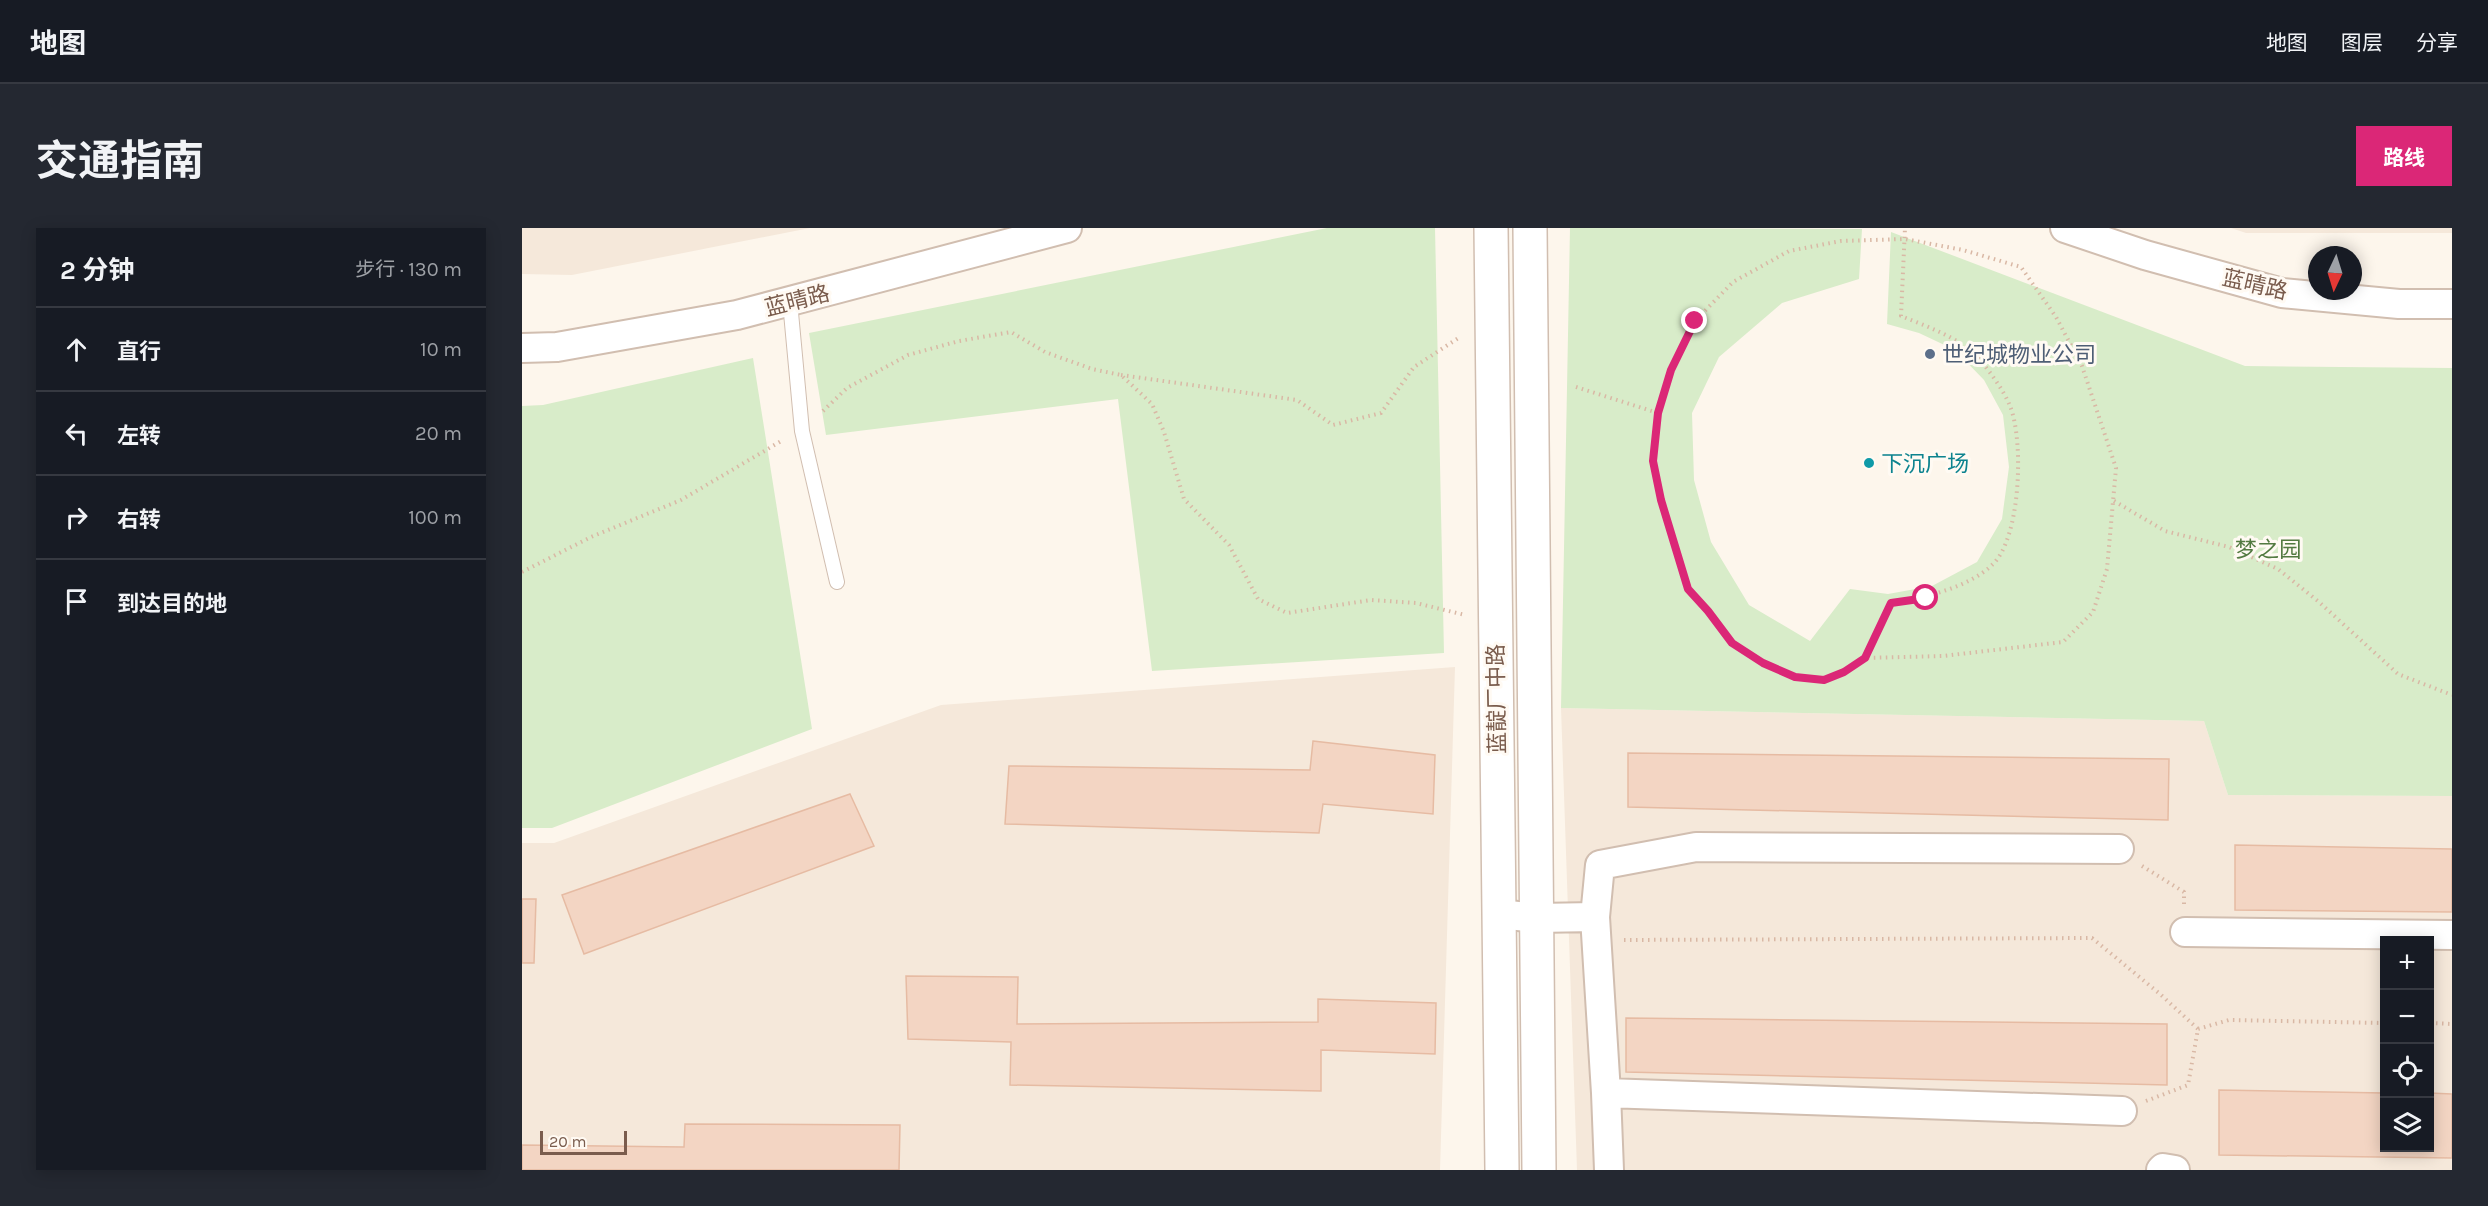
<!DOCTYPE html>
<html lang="zh">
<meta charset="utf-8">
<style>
body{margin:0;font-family:Karla,"Noto Sans SC",sans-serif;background:#242831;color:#f1f3f6}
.controls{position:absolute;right:18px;bottom:18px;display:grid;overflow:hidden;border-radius:0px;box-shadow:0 3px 15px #0003}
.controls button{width:54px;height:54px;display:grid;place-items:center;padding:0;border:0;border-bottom:2px solid #363941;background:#171b24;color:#f1f3f6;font:30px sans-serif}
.compass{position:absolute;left:1786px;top:18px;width:54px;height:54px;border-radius:50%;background:#171b24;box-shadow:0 3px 15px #0003;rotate:184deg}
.scale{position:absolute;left:18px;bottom:15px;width:87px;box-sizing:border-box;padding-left:6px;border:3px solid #7a5c4d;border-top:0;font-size:16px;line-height:21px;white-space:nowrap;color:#7a5c4d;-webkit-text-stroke:4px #fffaf3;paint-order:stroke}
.stop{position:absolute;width:18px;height:18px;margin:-14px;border:4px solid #db2777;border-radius:50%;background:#fff}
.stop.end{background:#db2777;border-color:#fff;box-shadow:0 2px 6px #0008}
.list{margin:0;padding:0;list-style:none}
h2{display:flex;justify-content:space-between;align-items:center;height:78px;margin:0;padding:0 24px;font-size:26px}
h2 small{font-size:20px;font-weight:400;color:#9ea1a6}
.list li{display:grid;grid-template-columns:39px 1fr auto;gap:18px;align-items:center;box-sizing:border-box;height:84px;padding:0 24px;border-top:2px solid #363941}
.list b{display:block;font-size:22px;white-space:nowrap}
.list em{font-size:20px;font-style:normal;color:#9ea1a6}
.icon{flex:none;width:33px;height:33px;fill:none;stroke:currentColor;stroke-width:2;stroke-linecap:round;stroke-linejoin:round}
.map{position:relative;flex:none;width:1930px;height:942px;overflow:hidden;border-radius:0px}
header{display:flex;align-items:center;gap:36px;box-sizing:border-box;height:84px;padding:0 30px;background:#171b24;border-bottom:2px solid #363941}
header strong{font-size:28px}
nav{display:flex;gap:33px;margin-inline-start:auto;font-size:21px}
.intro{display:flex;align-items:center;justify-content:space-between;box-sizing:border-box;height:144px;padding:0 36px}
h1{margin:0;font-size:42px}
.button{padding:15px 27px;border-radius:0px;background:#db2777;color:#fff;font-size:21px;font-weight:700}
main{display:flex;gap:36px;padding:0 36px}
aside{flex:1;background:#171b24;border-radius:0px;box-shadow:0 3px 15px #0003}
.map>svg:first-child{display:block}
.residential{fill:#f5e8da;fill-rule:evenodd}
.green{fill:#d8ecc9}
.building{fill:#f3d5c3;stroke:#e6bba3;stroke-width:1.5}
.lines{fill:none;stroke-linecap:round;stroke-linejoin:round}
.service-casing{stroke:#d1beb0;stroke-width:16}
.minor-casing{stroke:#d1beb0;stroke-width:32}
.tertiary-casing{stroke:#d1beb0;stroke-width:36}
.path{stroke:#d9b8a5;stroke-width:4;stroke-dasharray:1.5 4.5;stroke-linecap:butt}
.service{stroke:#fff;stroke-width:14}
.minor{stroke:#fff;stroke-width:28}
.tertiary{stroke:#fff;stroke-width:33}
.route{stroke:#db2777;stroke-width:8}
.service-dot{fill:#5c6f8a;stroke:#fffaf3;stroke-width:2}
.culture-dot{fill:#0f9aa8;stroke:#fffaf3;stroke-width:2}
.labels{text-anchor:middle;stroke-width:6;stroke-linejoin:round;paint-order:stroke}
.street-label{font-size:22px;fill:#7a5c4d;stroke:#fffaf3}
.service-label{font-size:22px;fill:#4e5e75;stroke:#fffaf3;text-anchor:start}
.culture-label{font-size:22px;fill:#0d838f;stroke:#fffaf3;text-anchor:start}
.park-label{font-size:22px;fill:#537a41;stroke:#fffaf3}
</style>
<header>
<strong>地图</strong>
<nav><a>地图</a><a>图层</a><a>分享</a></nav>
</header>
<div class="intro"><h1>交通指南</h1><a class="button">路线</a></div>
<main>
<aside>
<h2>2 分钟<small>步行 · 130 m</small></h2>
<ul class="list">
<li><svg class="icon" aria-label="ahead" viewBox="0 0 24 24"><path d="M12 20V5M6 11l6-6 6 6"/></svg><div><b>直行</b></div><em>10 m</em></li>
<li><svg class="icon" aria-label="left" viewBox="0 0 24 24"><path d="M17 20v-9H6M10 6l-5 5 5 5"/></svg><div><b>左转</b></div><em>20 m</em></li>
<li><svg class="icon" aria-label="right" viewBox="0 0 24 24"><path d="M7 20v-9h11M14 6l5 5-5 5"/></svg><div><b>右转</b></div><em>100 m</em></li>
<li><svg class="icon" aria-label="arrive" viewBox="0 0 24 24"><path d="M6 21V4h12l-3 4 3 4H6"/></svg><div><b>到达目的地</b></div></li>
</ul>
</aside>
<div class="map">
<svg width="1930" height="942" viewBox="0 0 1930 942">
<rect width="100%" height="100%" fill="#fdf6ec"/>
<path class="residential" d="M 0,0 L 288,0 L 50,47 L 0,46 Z
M 1709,0 L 1930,0 L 1930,5 L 1724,5 Z
M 933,439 L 918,942 L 0,942 L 0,615 L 32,615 L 419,477 Z
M 1039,480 L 1682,493 L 1706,567 L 1930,568 L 1930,942 L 1055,942 ZM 1862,712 L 1908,712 L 1908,920 L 1862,920 Z"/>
<path class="green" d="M 805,0 L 913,0 L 922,425 L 630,443 L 596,171 L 304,207 L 287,105 Z
M 1048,0 L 1340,1 L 1337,51 L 1260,75 L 1197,129 L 1170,185 L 1172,252 L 1189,314 L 1227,377 L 1288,413 L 1328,361 L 1366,366 L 1410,358 L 1455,334 L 1480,291 L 1487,239 L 1481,187 L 1462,152 L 1433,122 L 1397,105 L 1365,96 L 1369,4 L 1723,138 L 1930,140 L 1930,568 L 1706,567 L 1682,493 L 1039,480 Z
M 231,130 L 290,501 L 30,600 L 0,600 L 0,178 L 21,177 Z"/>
<path class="building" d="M 791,513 L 913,527 L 911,586 L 801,576 L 797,605 L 483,596 L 487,538 L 788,542 Z
M 1106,525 L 1647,531 L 1646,592 L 1106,579 Z
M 328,566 L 352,618 L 62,726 L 40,667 Z
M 1713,617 L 1930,621 L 1930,684 L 1713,682 Z
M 0,671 L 14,671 L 12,735 L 0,735 Z
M 384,748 L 496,749 L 495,796 L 796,794 L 796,771 L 914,775 L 913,826 L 799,822 L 799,863 L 488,857 L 489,814 L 386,811 Z
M 1104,790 L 1645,796 L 1645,857 L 1104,844 Z
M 1697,862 L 1862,865 L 1862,920 L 1908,920 L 1908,865 L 1930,866 L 1930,930 L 1697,927 Z
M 163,896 L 378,897 L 377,942 L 0,942 L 0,917 L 162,919 Z"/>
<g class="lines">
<defs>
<path id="service" d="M 268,74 L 280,203 L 315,354"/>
<path id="minor" d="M 1543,0 L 1623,27 L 1760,65 L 1877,76 L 1930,76
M 0,120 L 35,119 L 215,87 L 545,0
M 1597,621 L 1174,619 L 1078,637 L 1073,689 L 1084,865 L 1600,883
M 977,686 L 1014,690 L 1073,689
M 1663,704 L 1930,707
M 1084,865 L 1087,942
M 1639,942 L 1641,940 L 1653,942"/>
<path id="tertiary" d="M 969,0 L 980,942
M 1008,0 L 1017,942"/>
</defs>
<use href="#service" class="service-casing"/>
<use href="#minor" class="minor-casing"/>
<use href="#tertiary" class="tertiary-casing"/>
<path class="path" d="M 599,147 L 775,172 L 811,197 L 859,185 L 892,139 L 938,109
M 1054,159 L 1136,185 L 1131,233 L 1139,272 L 1166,361 L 1186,383 L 1210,415 L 1241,435 L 1273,449 L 1302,451 L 1322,444 L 1343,430 L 1369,375 C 1401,370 1446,360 1470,337 C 1499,311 1502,212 1488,178 C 1482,163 1469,145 1458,132 C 1439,110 1406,99 1379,88 L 1383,0
M 301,183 L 325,160 L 386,127 L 437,113 L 489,104 L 523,124 L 570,141 L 599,147 L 630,176 L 642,204 L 662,271 L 707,317 L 736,371 L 765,385 L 849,372 L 894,375 L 943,387
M 1136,185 L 1149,142 L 1173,93 L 1211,54 L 1267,23 L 1319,13 L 1383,11 L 1441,22 L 1499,39 L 1534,89 L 1560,138 L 1594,240 L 1585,341 L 1571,384 L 1541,414 L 1421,428 L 1343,430
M 1592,273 L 1643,303 L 1707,319 L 1756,341 L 1797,374 L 1876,446 L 1930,467
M 0,344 L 69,309 L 159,272 L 261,212
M 1620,638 L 1662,664 L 1662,676
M 1102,712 L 1570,710 L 1638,766 L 1676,801
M 1908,795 L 1930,796
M 1624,873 L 1666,857 L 1676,801 L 1707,792 L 1862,795"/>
<use href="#service" class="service"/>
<use href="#minor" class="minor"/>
<use href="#tertiary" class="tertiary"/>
</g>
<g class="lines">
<path class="route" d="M 1173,93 L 1149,142 L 1136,185 L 1131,233 L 1139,272 L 1166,361 L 1186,383 L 1210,415 L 1241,435 L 1273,449 L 1302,452 L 1322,444 L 1343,430 L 1369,375 L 1404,370"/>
</g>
<circle class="service-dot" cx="1408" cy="126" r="6"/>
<circle class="culture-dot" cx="1347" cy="235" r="6"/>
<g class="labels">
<g class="street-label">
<text transform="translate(1733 56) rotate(13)" y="8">蓝晴路</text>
<text transform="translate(275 72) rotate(-14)" y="8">蓝晴路</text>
<text transform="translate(974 471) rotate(-91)" y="8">蓝靛厂中路</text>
</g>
<g class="service-label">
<text x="1420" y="134">世纪城物业公司</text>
</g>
<g class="culture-label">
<text x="1359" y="243">下沉广场</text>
</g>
<g class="park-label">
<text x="1746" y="329">梦之园</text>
</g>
</g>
</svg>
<div class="controls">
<button>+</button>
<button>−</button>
<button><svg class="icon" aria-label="locate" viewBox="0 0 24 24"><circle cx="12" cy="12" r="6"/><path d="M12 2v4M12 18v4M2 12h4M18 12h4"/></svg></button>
<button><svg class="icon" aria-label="layers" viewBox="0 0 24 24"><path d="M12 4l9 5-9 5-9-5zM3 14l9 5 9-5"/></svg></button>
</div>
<svg class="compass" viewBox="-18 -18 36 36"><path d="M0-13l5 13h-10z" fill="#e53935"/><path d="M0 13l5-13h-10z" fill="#9ea1a6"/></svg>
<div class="scale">20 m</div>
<div class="stop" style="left:1404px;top:370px"></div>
<div class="stop end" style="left:1173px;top:93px"></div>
</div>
</main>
